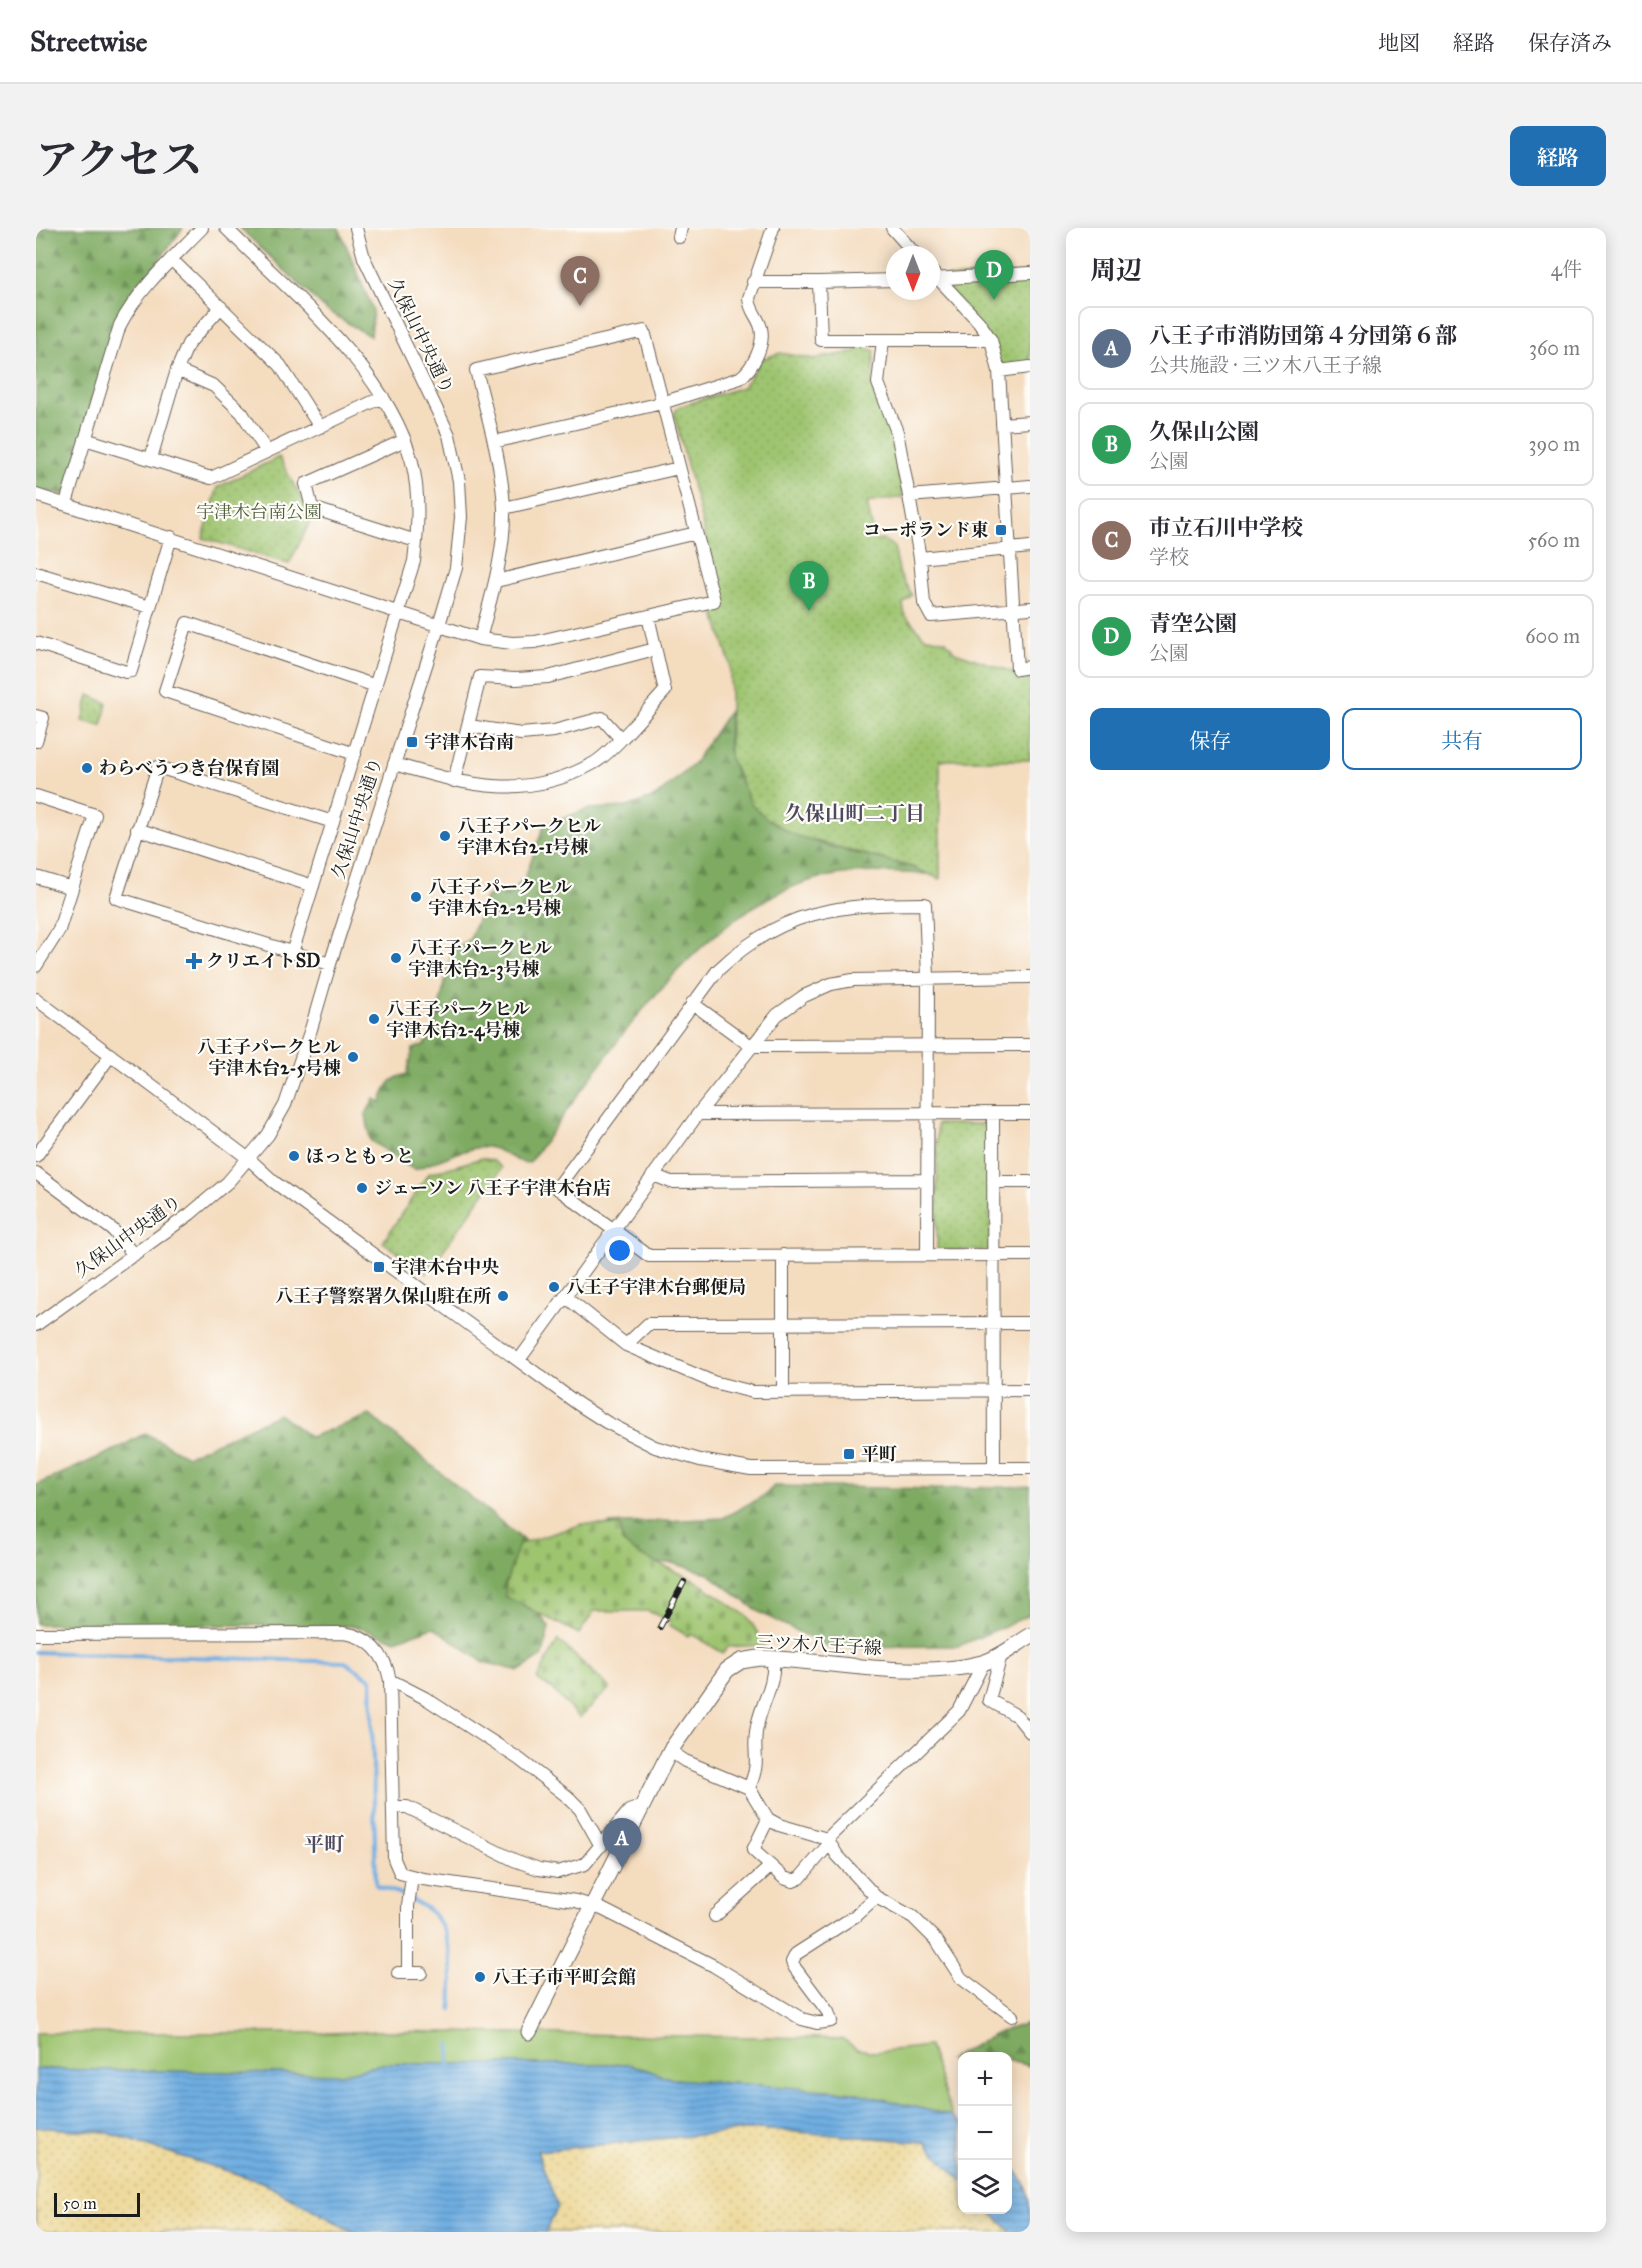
<!DOCTYPE html>
<html lang="ja">
<meta charset="utf-8">
<style>
body{margin:0;font-family:"IM FELL Great Primer","Noto Serif JP",serif;background:#f2f2f3;color:#2b2b33}
.controls{position:absolute;right:18px;bottom:18px;display:grid;overflow:hidden;border-radius:12px;box-shadow:0 3px 15px #0003}
.controls button{width:54px;height:54px;display:grid;place-items:center;padding:0;border:0;border-bottom:2px solid #e1e1e2;background:#fff;color:#2b2b33;font:30px sans-serif}
.compass{position:absolute;left:850px;top:18px;width:54px;height:54px;border-radius:50%;background:#fff;box-shadow:0 3px 15px #0003;rotate:180deg}
.scale{position:absolute;left:18px;bottom:15px;width:86px;box-sizing:border-box;padding-left:6px;border:3px solid #1c1c1c;border-top:0;font-size:16px;line-height:21px;white-space:nowrap;color:#1c1c1c;-webkit-text-stroke:4px #fdfcf7;paint-order:stroke}
.you{position:absolute;left:584px;top:1023px;width:21px;height:21px;margin:-15px;border:4px solid #fff;border-radius:50%;background:#1a73e8;box-shadow:0 0 0 9px #1a73e833}
.badge{display:grid;place-items:center;width:39px;height:39px;border-radius:50%;background:#1f6fb2;color:#fff;font-size:20px;font-weight:700}
.pin{position:absolute;translate:-50% -50px;filter:drop-shadow(0 2px 3px #0008)}
.pin::after{content:'';position:absolute;top:32px;width:21px;height:18px;background:inherit;clip-path:polygon(0 0,100% 0,50% 100%)}
.list{margin:0;padding:0;list-style:none}
h2{display:flex;justify-content:space-between;align-items:center;height:78px;margin:0;padding:0 24px;font-size:26px}
h2 small{font-size:20px;font-weight:400;color:#7c7c81}
.list li{display:grid;grid-template-columns:39px 1fr auto;gap:18px;align-items:center;box-sizing:border-box;height:84px;margin:0 12px 12px;padding:0 12px;border:2px solid #e1e1e2;border-radius:12px}
.list b{display:block;font-size:22px;white-space:nowrap}
.list p{margin:0;font-size:20px;white-space:nowrap;color:#7c7c81}
.list em{font-size:20px;font-style:normal;color:#7c7c81}
.actions{display:flex;gap:12px;padding:18px 24px}
.actions a{flex:1;padding:14px 0;border:2px solid #1f6fb2;border-radius:12px;text-align:center;font-size:21px;color:#1f6fb2}
.actions .main{background:#1f6fb2;color:#fff}
.icon{flex:none;width:33px;height:33px;fill:none;stroke:currentColor;stroke-width:2;stroke-linecap:round;stroke-linejoin:round}
.map{position:relative;flex:none;width:994px;height:2004px;overflow:hidden;border-radius:12px}
header{display:flex;align-items:center;gap:36px;box-sizing:border-box;height:84px;padding:0 30px;background:#fff;border-bottom:2px solid #e1e1e2}
header strong{font-size:28px}
nav{display:flex;gap:33px;margin-inline-start:auto;font-size:21px}
.intro{display:flex;align-items:center;justify-content:space-between;box-sizing:border-box;height:144px;padding:0 36px}
h1{margin:0;font-size:42px}
.button{padding:15px 27px;border-radius:12px;background:#1f6fb2;color:#fff;font-size:21px;font-weight:700}
main{display:flex;gap:36px;padding:0 36px}
aside{flex:1;background:#fff;border-radius:12px;box-shadow:0 3px 15px #0003}
.map>svg:first-child{display:block}
.grass{fill:#9ec46f;stroke:#5d7046;stroke-width:1.5}
.forest{fill:url(#forest-firs);stroke:#4d633f;stroke-width:1.5}
.sand{fill:url(#sand-dots);stroke:#857b5d;stroke-width:1.5}
.cemetery{fill:url(#cemetery-stones);stroke:#5d7046;stroke-width:1.5}
.park{fill:url(#park-dots);stroke:#5d7046;stroke-width:1.5}
.water{fill:url(#water-rules);stroke:#46657f;stroke-width:1.5}
.lines{fill:none;stroke-linecap:round;stroke-linejoin:round}
.stream{stroke:#70aee2;stroke-width:4}
.minor-casing{stroke:#685f55;stroke-width:14}
.major-casing{stroke:#685f55;stroke-width:17}
.minor{stroke:#fff;stroke-width:12}
.major{stroke:#fff;stroke-width:15}
.rail-casing{stroke:#1c1c1c;stroke-width:6}
.rail{stroke:#fdfcf7;stroke-width:4;stroke-dasharray:11;stroke-linecap:butt}
.poi-dot{fill:#1f6fb2;stroke:#fdfcf7;stroke-width:2}
.labels{text-anchor:middle;stroke-width:4.5;stroke-linejoin:round;paint-order:stroke}
.street-label{font-size:18px;fill:#1c1c1c;stroke:#fdfcf7}
.park-label{font-size:18px;fill:#505f3d;stroke:#fdfcf7}
.poi-label{font-size:18px;font-weight:bold;fill:#1c1c1c;stroke:#fdfcf7;text-anchor:start}
.neighbourhood-label{font-size:20px;font-weight:bold;fill:#4f4a60;stroke:#fdfcf7}
</style>
<header>
<strong>Streetwise</strong>
<nav><a>地図</a><a>経路</a><a>保存済み</a></nav>
</header>
<div class="intro"><h1>アクセス</h1><a class="button">経路</a></div>
<main>
<div class="map">
<svg width="994" height="2004" viewBox="0 0 994 2004">
<defs>
<pattern id="forest-firs" width="22" height="20" patternUnits="userSpaceOnUse" patternTransform="scale(1.5)"><rect width="22" height="20" fill="#7eaa62"/><path d="M5 1l3.5 6h-7zM16 11l3.5 6h-7z" fill="#668a50"/></pattern>
<pattern id="sand-dots" width="8" height="8" patternUnits="userSpaceOnUse" patternTransform="scale(1.5)"><rect width="8" height="8" fill="#eeda9e"/><path d="M2 2h.1M6 6h.1" fill="none" stroke="#ccba88" stroke-width="1.8" stroke-linecap="round"/></pattern>
<pattern id="cemetery-stones" width="16" height="16" patternUnits="userSpaceOnUse" patternTransform="scale(1.5)"><rect width="16" height="16" fill="#9ec46f"/><path d="M2 7V4a2 2 0 0 1 4 0v3zM10 15v-3a2 2 0 0 1 4 0v3z" fill="#88a860"/></pattern>
<pattern id="park-dots" width="8" height="8" patternUnits="userSpaceOnUse" patternTransform="scale(1.5)"><rect width="8" height="8" fill="#9ec46f"/><path d="M2 2h.1M6 6h.1" fill="none" stroke="#88a860" stroke-width="1.8" stroke-linecap="round"/></pattern>
<pattern id="water-rules" width="6" height="5" patternUnits="userSpaceOnUse" patternTransform="scale(1.5)"><rect width="6" height="5" fill="#70aee2"/><path d="M0 2.5h6" fill="none" stroke="#5b8db6"/></pattern>
</defs>
<rect width="100%" height="100%" fill="#fdfcf7"/>
<filter id="ink" filterUnits="userSpaceOnUse"><feTurbulence type="fractalNoise" baseFrequency=".0167" numOctaves="2"/><feDisplacementMap in="SourceGraphic" scale="12" xChannelSelector="R" yChannelSelector="G"/><feConvolveMatrix kernelMatrix="1 2 1 2 8 2 1 2 1" color-interpolation-filters="sRGB"/></filter>
<filter id="wash" filterUnits="userSpaceOnUse"><feTurbulence type="fractalNoise" baseFrequency=".008" numOctaves="4" result="noise"/><feDisplacementMap in="SourceGraphic" scale="24" xChannelSelector="R" yChannelSelector="G"/><feGaussianBlur stdDeviation="1.35" result="paint"/><feColorMatrix in="noise" values="0 0 0 0 0 0 0 0 0 0 0 0 0 0 0 0 0 1.4 0 .05"/><feComposite in="paint" operator="in"/></filter>
<g filter="url(#wash)">
<rect width="100%" height="100%" fill="#f4dcbf"/>
<path class="grass" d="M 346,1803 L 781,1810 L 807,1811 L 821,1821 L 839,1824 L 893,1818 L 916,1888 L 817,1864 L 636,1851 L 594,1836 L 347,1836 L 305,1846 L 0,1841 L 0,1805 L 293,1805 Z"/>
<path class="forest" d="M 0,0 L 147,0 L 84,85 L 30,267 L 0,261 Z
M 204,0 L 303,0 L 337,82 L 335,109 L 290,82 Z
M 693,483 C 693,498 691,515 694,529 C 695,536 700,544 703,550 C 736,627 827,617 893,646 C 857,645 820,641 784,650 C 660,680 566,837 493,935 C 476,935 468,920 450,919 C 432,918 396,936 378,942 L 334,912 L 330,886 L 338,871 L 345,874 C 350,857 354,850 371,846 L 377,821 L 388,817 L 397,806 L 416,723 L 434,711 L 449,670 L 460,663 L 475,666 L 490,647 L 508,598 L 551,581 L 591,579 L 619,569 L 657,537 Z
M 243,1186 L 274,1209 L 334,1187 L 491,1315 L 486,1363 L 513,1399 L 507,1428 L 483,1443 L 447,1434 L 398,1399 L 359,1412 L 318,1398 L 0,1396 L 0,1257 L 83,1220 L 109,1205 L 151,1228 Z
M 738,1258 L 902,1261 L 994,1258 L 994,1387 L 923,1418 L 792,1419 L 723,1384 L 673,1346 L 636,1335 L 586,1335 L 573,1296 L 687,1290 L 729,1267 Z
M 994,1794 L 994,1838 L 972,1833 L 972,1828 L 927,1828 L 926,1832 L 912,1832 L 963,1804 Z"/>
<path class="sand" d="M 0,1899 L 69,1904 L 226,1954 L 318,2004 L 0,2004 Z
M 723,1901 L 889,1914 L 926,1953 L 927,1982 L 953,1982 L 975,2004 L 509,2004 L 521,1979 L 501,1923 Z"/>
<path class="cemetery" d="M 547,1296 L 584,1298 L 586,1314 L 603,1327 L 659,1352 L 712,1389 L 729,1417 L 692,1419 L 687,1425 L 654,1405 L 652,1408 L 633,1397 L 635,1393 L 611,1383 L 558,1383 L 543,1406 L 469,1368 L 470,1355 L 483,1316 Z
M 522,1412 L 574,1460 L 543,1490 L 516,1461 L 501,1451 Z"/>
<path class="park" d="M 994,45 L 994,139 L 963,143 L 954,112 L 902,50 Z
M 828,119 L 839,123 L 836,156 L 856,208 L 867,269 L 831,275 L 839,312 L 848,312 L 858,319 L 864,347 L 876,367 L 867,376 L 869,387 L 888,408 L 910,413 L 919,424 L 994,450 L 994,532 L 904,532 L 904,651 L 876,639 L 758,607 L 730,590 L 716,577 L 694,530 L 694,436 L 677,379 L 686,372 L 638,186 L 642,179 L 707,159 L 726,131 L 744,125 L 778,131 L 818,124 Z
M 243,229 L 276,290 L 253,336 L 167,310 L 182,259 Z
M 53,467 L 71,475 L 66,498 L 47,493 Z
M 901,896 L 953,896 L 955,1022 L 901,1022 Z
M 446,930 L 457,933 L 466,940 L 391,1045 L 347,1014 L 392,946 Z"/>
<path class="water" d="M 347,1836 L 594,1836 L 636,1851 L 817,1864 L 916,1888 L 926,1896 L 926,1953 L 889,1914 L 723,1901 L 501,1923 L 522,1979 L 509,2004 L 318,2004 L 226,1954 L 69,1904 L 0,1899 L 0,1841 L 305,1846 Z
M 972,1932 C 994,1956 994,1968 994,2004 L 975,2004 L 953,1982 L 972,1982 Z"/>
<g class="lines">
<path class="stream" d="M 0,1424 L 309,1434 L 335,1451 L 340,1657 L 370,1668
M 376,1672 C 382,1676 391,1679 396,1685 C 418,1709 417,1751 415,1781
M 413,1836 L 414,1816"/>
</g>
</g>
<g filter="url(#ink)">
<g class="lines">
<defs>
<path id="minor" d="M 190,0 C 256,66 351,141 376,234 C 384,267 382,300 378,333 L 256,725
M 856,0 L 880,27
M 643,9 L 645,0
M 135,31 L 244,137 L 284,199
M 895,43 L 943,94 L 955,112 L 963,143 L 981,441 L 994,439
M 896,51 L 994,45
M 717,54 L 783,54 L 785,112 L 955,112
M 783,54 L 859,52
M 847,112 L 842,155 L 861,204 L 873,268
M 141,142 L 178,158 L 206,185 L 231,224
M 963,143 L 994,139
M 966,196 L 994,194
M 49,211 L 175,250 L 347,169
M 369,212 L 270,256 L 276,280 L 380,313
M 458,214 L 626,175 L 704,150 C 717,140 729,117 725,100 C 722,88 714,84 713,70 L 737,0
M 115,230 L 141,142 L 152,116 L 185,79
M 994,258 L 873,268 L 884,330 L 888,375 L 895,388 L 994,380
M 0,267 L 444,411 L 476,415 L 499,414 L 678,373 L 608,103 L 440,142 C 451,187 466,234 468,281 C 469,325 455,369 444,411
M 30,275 L 84,97 C 103,60 137,30 166,0
M 468,280 L 643,240
M 884,330 L 994,319
M 0,345 L 114,379
M 460,353 L 660,305
M 0,415 L 90,444 L 95,443 L 135,309
M 0,488 L 7,490 L 0,513
M 433,498 L 485,506 L 518,503 L 566,490 L 584,510
M 319,526 L 129,463 L 151,395 L 340,458
M 358,536 C 429,556 487,575 558,535 C 576,525 613,480 629,463 L 612,388
M 418,553 L 444,449 L 480,451 L 512,449 L 619,421
M 0,568 L 59,587 L 23,702 L 0,738
M 101,601 L 277,658
M 0,649 L 36,660
M 294,736 L 80,670 L 122,539 L 297,594
M 0,771 L 213,931 L 238,954 L 542,1176 L 570,1194 L 619,1219 L 664,1232 L 715,1241 L 994,1240
M 656,775 L 715,818 L 994,817
M 957,885 L 958,1241
M 662,886 L 994,885
M 0,928 L 75,827
M 0,945 L 77,1002 L 98,1027
M 617,947 L 635,954 L 890,952
M 957,954 L 994,954
M 747,1027 L 747,1163
M 891,1027 L 892,749 L 889,676 C 804,676 746,681 682,742 L 521,960 L 613,1028 L 994,1027
M 530,1069 L 590,1117 L 677,1154 L 717,1164 L 994,1162
M 0,1097 L 154,986 L 192,954 L 232,907 L 249,877 L 275,801 L 294,736 L 403,397 L 420,340 L 425,289 L 423,253 L 413,207 L 328,30 L 320,0
M 590,1117 L 612,1096 L 994,1095
M 483,1132 L 662,886 L 741,787 L 768,768 L 795,756 L 817,752 L 994,749
M 0,1406 L 307,1405 C 333,1408 349,1426 354,1452 L 358,1631 L 364,1645 L 387,1651 L 540,1673 L 566,1681 L 678,1738 L 766,1791 L 781,1795 L 795,1793 L 792,1784 L 759,1740 L 756,1734 L 760,1726 L 819,1688 L 840,1669
M 965,1427 L 953,1472 L 981,1488 L 994,1504
M 354,1452 L 389,1470 L 483,1531 L 532,1569 L 544,1581 L 565,1618
M 634,1523 L 649,1533 L 713,1560 L 732,1591 L 743,1597 L 791,1611 L 801,1627 L 840,1669 L 877,1689 L 901,1713 L 925,1750 L 976,1788
M 713,1560 C 725,1532 717,1529 720,1504 C 723,1478 740,1458 737,1431
M 358,1579 L 371,1579 L 478,1632 L 503,1641 L 522,1644 L 549,1636 L 593,1583 L 604,1579
M 732,1591 L 717,1622 L 748,1650 L 757,1653 L 764,1650 L 794,1615
M 791,1611 L 923,1483 L 948,1434
M 679,1688 L 735,1638
M 362,1745 L 385,1745
M 372,1745 L 372,1678 L 376,1649"/>
<path id="major" d="M 493,1804 L 634,1523 L 691,1442 L 705,1433 L 723,1430 C 792,1432 879,1453 946,1435 C 964,1430 979,1417 994,1408"/>
</defs>
<use href="#minor" class="minor-casing"/>
<use href="#major" class="major-casing"/>
<use href="#minor" class="minor"/>
<use href="#major" class="major"/>
<defs>
<path id="rail" d="M 624,1399 L 648,1354"/>
</defs>
<use href="#rail" class="rail-casing"/>
<use href="#rail" class="rail"/>
</g>
</g>
<g class="poi-dot">
<rect x="959" y="296" width="12" height="12" rx="3"/>
<rect x="370" y="508" width="12" height="12" rx="3"/>
<circle cx="51" cy="540" r="6"/>
<circle cx="409" cy="608" r="6"/>
<circle cx="380" cy="669" r="6"/>
<circle cx="360" cy="730" r="6"/>
<path d="M155 724h6v6h6v6h-6v6h-6v-6h-6v-6h6z"/>
<circle cx="338" cy="791" r="6"/>
<circle cx="317" cy="829" r="6"/>
<circle cx="258" cy="928" r="6"/>
<circle cx="326" cy="960" r="6"/>
<rect x="337" y="1033" width="12" height="12" rx="3"/>
<circle cx="518" cy="1059" r="6"/>
<circle cx="467" cy="1068" r="6"/>
<rect x="807" y="1220" width="12" height="12" rx="3"/>
<circle cx="444" cy="1749" r="6"/>
</g>
<g class="labels">
<g class="street-label">
<text transform="translate(385 108) rotate(64)" y="6">久保山中央通り</text>
<text transform="translate(321 590) rotate(-72)" y="6">久保山中央通り</text>
<text transform="translate(92 1008) rotate(-36)" y="6">久保山中央通り</text>
<text transform="translate(783 1417) rotate(3)" y="6">三ツ木八王子線</text>
</g>
<g class="park-label">
<text x="223" y="290">宇津木台南公園</text>
</g>
<g class="poi-label">
<text x="953" y="308" text-anchor="end">コーポランド東</text>
<text x="388" y="520">宇津木台南</text>
<text x="63" y="546">わらべうつき台保育園</text>
<text x="421" y="604">八王子パークヒル<tspan x="421" dy="21">宇津木台2-1号棟</tspan></text>
<text x="392" y="665">八王子パークヒル<tspan x="392" dy="21">宇津木台2-2号棟</tspan></text>
<text x="372" y="726">八王子パークヒル<tspan x="372" dy="21">宇津木台2-3号棟</tspan></text>
<text x="170" y="739">クリエイトSD</text>
<text x="350" y="787">八王子パークヒル<tspan x="350" dy="21">宇津木台2-4号棟</tspan></text>
<text x="305" y="825" text-anchor="end">八王子パークヒル<tspan x="305" dy="21">宇津木台2-5号棟</tspan></text>
<text x="270" y="934">ほっともっと</text>
<text x="338" y="966">ジェーソン 八王子宇津木台店</text>
<text x="355" y="1045">宇津木台中央</text>
<text x="530" y="1065">八王子宇津木台郵便局</text>
<text x="455" y="1074" text-anchor="end">八王子警察署久保山駐在所</text>
<text x="825" y="1232">平町</text>
<text x="456" y="1755">八王子市平町会館</text>
</g>
<g class="neighbourhood-label">
<text x="819" y="592">久保山町二丁目</text>
<text x="288" y="1623">平町</text>
</g>
</g>
</svg>
<div class="controls">
<button>+</button>
<button>−</button>
<button><svg class="icon" aria-label="layers" viewBox="0 0 24 24"><path d="M12 4l9 5-9 5-9-5zM3 14l9 5 9-5"/></svg></button>
</div>
<svg class="compass" viewBox="-18 -18 36 36"><path d="M0-13l5 13h-10z" fill="#e53935"/><path d="M0 13l5-13h-10z" fill="#7c7c81"/></svg>
<div class="scale">50 m</div>
<div class="you"></div>
<div class="pin badge" style="left:586px;top:1640px;background:#5c6f8a">A</div>
<div class="pin badge" style="left:773px;top:383px;background:#2e9e5b">B</div>
<div class="pin badge" style="left:544px;top:78px;background:#8d6e63">C</div>
<div class="pin badge" style="left:958px;top:72px;background:#2e9e5b">D</div>
</div>
<aside>
<h2>周辺<small>4件</small></h2>
<ul class="list">
<li><span class="badge" style="background:#5c6f8a">A</span><div><b>八王子市消防団第４分団第６部</b><p>公共施設 · 三ツ木八王子線</p></div><em>360 m</em></li>
<li><span class="badge" style="background:#2e9e5b">B</span><div><b>久保山公園</b><p>公園</p></div><em>390 m</em></li>
<li><span class="badge" style="background:#8d6e63">C</span><div><b>市立石川中学校</b><p>学校</p></div><em>560 m</em></li>
<li><span class="badge" style="background:#2e9e5b">D</span><div><b>青空公園</b><p>公園</p></div><em>600 m</em></li>
</ul>
<div class="actions"><a class="main">保存</a><a>共有</a></div>
</aside>
</main>
